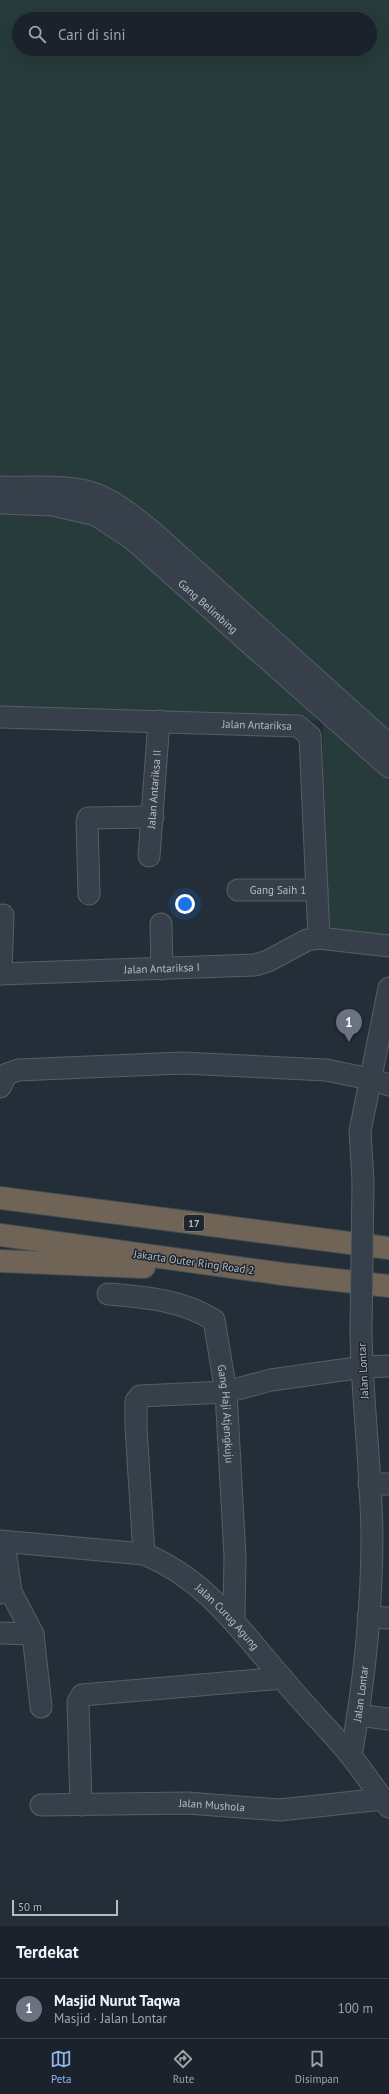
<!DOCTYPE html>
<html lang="id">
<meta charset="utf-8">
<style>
body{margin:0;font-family:"PT Sans",sans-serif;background:#242a33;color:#f1f3f6}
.scale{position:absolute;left:12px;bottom:10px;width:106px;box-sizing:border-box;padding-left:4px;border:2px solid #b3bbc5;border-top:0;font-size:11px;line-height:14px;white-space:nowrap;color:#b3bbc5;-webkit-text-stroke:3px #1d252e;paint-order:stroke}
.you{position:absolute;left:185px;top:904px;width:14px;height:14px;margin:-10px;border:3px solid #fff;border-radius:50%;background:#1a73e8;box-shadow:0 0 0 6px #1a73e833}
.badge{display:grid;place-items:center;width:26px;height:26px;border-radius:50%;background:#8eb7ef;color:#fff;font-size:13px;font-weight:700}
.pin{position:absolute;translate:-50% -33px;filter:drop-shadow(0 1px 2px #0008)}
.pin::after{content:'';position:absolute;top:21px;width:14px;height:12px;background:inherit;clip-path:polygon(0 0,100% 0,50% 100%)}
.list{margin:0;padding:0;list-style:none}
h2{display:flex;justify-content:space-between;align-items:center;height:52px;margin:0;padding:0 16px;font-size:17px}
h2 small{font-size:13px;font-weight:400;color:#a0a4a9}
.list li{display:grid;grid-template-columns:26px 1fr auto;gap:12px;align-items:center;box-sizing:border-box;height:60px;padding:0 16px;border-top:1px solid #393f47}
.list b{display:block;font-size:15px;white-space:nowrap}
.list p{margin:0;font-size:13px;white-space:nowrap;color:#a0a4a9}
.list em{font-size:13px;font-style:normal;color:#a0a4a9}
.icon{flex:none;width:22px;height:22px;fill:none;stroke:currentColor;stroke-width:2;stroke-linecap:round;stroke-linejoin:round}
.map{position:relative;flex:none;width:389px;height:1926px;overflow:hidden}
.search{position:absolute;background:#1b222b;box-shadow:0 4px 16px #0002;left:12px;right:12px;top:12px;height:44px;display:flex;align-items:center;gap:10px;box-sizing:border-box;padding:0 14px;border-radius:22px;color:#a0a4a9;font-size:15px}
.sheet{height:112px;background:#1b222b}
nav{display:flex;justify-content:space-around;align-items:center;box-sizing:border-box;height:56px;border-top:1px solid #393f47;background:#1b222b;font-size:11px;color:#a0a4a9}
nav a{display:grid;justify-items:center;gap:2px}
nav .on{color:#8eb7ef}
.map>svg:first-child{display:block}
.green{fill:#273b3b;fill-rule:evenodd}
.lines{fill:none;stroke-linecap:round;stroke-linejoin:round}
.minor-casing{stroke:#565e67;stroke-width:23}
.highway-casing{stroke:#434b54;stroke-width:24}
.minor{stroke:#37404a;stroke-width:21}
.highway{stroke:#6f6455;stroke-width:22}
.minor-bridge-casing{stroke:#565e67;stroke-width:23;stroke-linecap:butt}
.minor-bridge{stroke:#37404a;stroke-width:21}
.labels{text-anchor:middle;stroke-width:3;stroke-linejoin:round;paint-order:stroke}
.shield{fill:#1d252e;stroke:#868e98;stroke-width:1}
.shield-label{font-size:10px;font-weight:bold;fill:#b3bbc5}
.street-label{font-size:11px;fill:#b3bbc5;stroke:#1d252e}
</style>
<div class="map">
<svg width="389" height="1926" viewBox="0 0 389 1926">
<rect width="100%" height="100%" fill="#242e39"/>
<path class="green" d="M 0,0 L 389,0 L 389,935 L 322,929 L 323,720 L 0,709 ZM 19,19 L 370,19 L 370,49 L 19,49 Z"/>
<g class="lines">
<defs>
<g id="minor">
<path d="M 0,487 C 27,488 59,485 86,491 C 111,497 133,516 153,532 L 389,745"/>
<path id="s1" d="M 0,503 L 53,505 L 96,515 L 132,539 L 389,767"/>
<path id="s2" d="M 0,717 L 298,726 L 310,736 L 319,938"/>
<path id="s3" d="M 149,856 L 159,721"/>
<path id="s4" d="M 238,890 L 317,890"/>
<path d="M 89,894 L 87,822 L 88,818 L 153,817"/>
<path d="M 161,924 L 162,969"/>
<path id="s5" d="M 0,974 L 255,965 L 268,961 L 307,940 L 319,938 L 389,946"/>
<path d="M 1,974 L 3,915"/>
<path d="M 0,1087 L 7,1074 L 18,1070 L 182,1063 L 326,1070 L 370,1079 L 389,1085"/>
<path d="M 363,1181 L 360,1131 L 389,988"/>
<path id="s6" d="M 108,1294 C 145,1297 182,1300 214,1320 L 226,1392 L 235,1556 L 234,1620"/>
<path d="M 369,1484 L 389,1484"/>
<path id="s7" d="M 0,1541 L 144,1554 C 206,1579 240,1630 282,1678 C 304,1705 329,1729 351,1756 C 364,1772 375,1790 389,1807"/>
<path d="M 4,1542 L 11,1592"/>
<path d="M 144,1554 L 136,1427 L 136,1401 L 140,1396 L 226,1392 L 271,1380 L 363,1367 L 389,1366"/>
<path d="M 0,1593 L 11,1592 L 33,1634 L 41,1707"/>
<path d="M 368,1617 L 389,1618"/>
<path d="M 0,1633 L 33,1634"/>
<path d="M 358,1715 L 389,1719"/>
<path id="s8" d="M 351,1756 C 364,1684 372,1608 372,1535 C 371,1467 362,1399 361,1332"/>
<path id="s9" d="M 41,1805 L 187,1803 L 280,1810 L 383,1799"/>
<path d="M 81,1805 L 78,1702 L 82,1695 L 282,1678"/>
</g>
<path id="highway" d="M 0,1198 L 389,1248
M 0,1235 L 283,1274 L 389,1286
M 0,1261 L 144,1267"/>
</defs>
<use href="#minor" class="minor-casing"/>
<use href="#highway" class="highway-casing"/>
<use href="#minor" class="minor"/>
<use href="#highway" class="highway"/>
<defs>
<path id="minor-bridge" d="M 361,1332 L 363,1181"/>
</defs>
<use href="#minor-bridge" class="minor-bridge-casing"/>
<use href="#minor-bridge" class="minor-bridge"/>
</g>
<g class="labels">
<rect class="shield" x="184" y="1215" width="20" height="16" rx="3"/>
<g class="shield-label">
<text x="194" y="1227">17</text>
</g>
<g class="street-label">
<text dy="4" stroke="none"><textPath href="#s1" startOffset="242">Gang Belimbing</textPath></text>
<text dy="4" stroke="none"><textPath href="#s2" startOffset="257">Jalan Antariksa</textPath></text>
<text dy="4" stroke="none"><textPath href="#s3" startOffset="67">Jalan Antariksa II</textPath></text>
<text dy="4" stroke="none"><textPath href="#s4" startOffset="40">Gang Saih 1</textPath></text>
<text dy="4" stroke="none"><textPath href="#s5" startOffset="162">Jalan Antariksa I</textPath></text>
<text transform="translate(194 1262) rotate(8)" y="4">Jakarta Outer Ring Road 2</text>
<text transform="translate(363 1371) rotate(-93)" y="4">Jalan Lontar</text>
<text dy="4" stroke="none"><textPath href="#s6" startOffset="205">Gang Haji Atjengkuju</textPath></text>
<text dy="4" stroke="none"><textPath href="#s7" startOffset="250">Jalan Curug Agung</textPath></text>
<text dy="4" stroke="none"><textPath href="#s8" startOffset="63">Jalan Lontar</textPath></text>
<text dy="4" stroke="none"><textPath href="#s9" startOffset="171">Jalan Mushola</textPath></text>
</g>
</g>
</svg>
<div class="scale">50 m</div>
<div class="you"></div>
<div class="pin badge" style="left:349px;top:1042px;background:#6b7280">1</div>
<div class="search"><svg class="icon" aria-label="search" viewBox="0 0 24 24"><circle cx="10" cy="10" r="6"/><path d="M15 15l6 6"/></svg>Cari di sini</div>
</div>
<section class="sheet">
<h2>Terdekat<small></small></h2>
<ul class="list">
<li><span class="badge" style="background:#6b7280">1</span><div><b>Masjid Nurut Taqwa</b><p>Masjid · Jalan Lontar</p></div><em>100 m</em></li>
</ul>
</section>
<nav>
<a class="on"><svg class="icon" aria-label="map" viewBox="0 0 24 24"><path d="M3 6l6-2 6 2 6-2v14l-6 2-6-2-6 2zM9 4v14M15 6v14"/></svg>Peta</a>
<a><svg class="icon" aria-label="directions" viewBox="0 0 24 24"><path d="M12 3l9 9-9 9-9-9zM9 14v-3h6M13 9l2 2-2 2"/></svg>Rute</a>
<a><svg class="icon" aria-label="saved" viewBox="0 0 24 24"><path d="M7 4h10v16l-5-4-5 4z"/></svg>Disimpan</a>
</nav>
